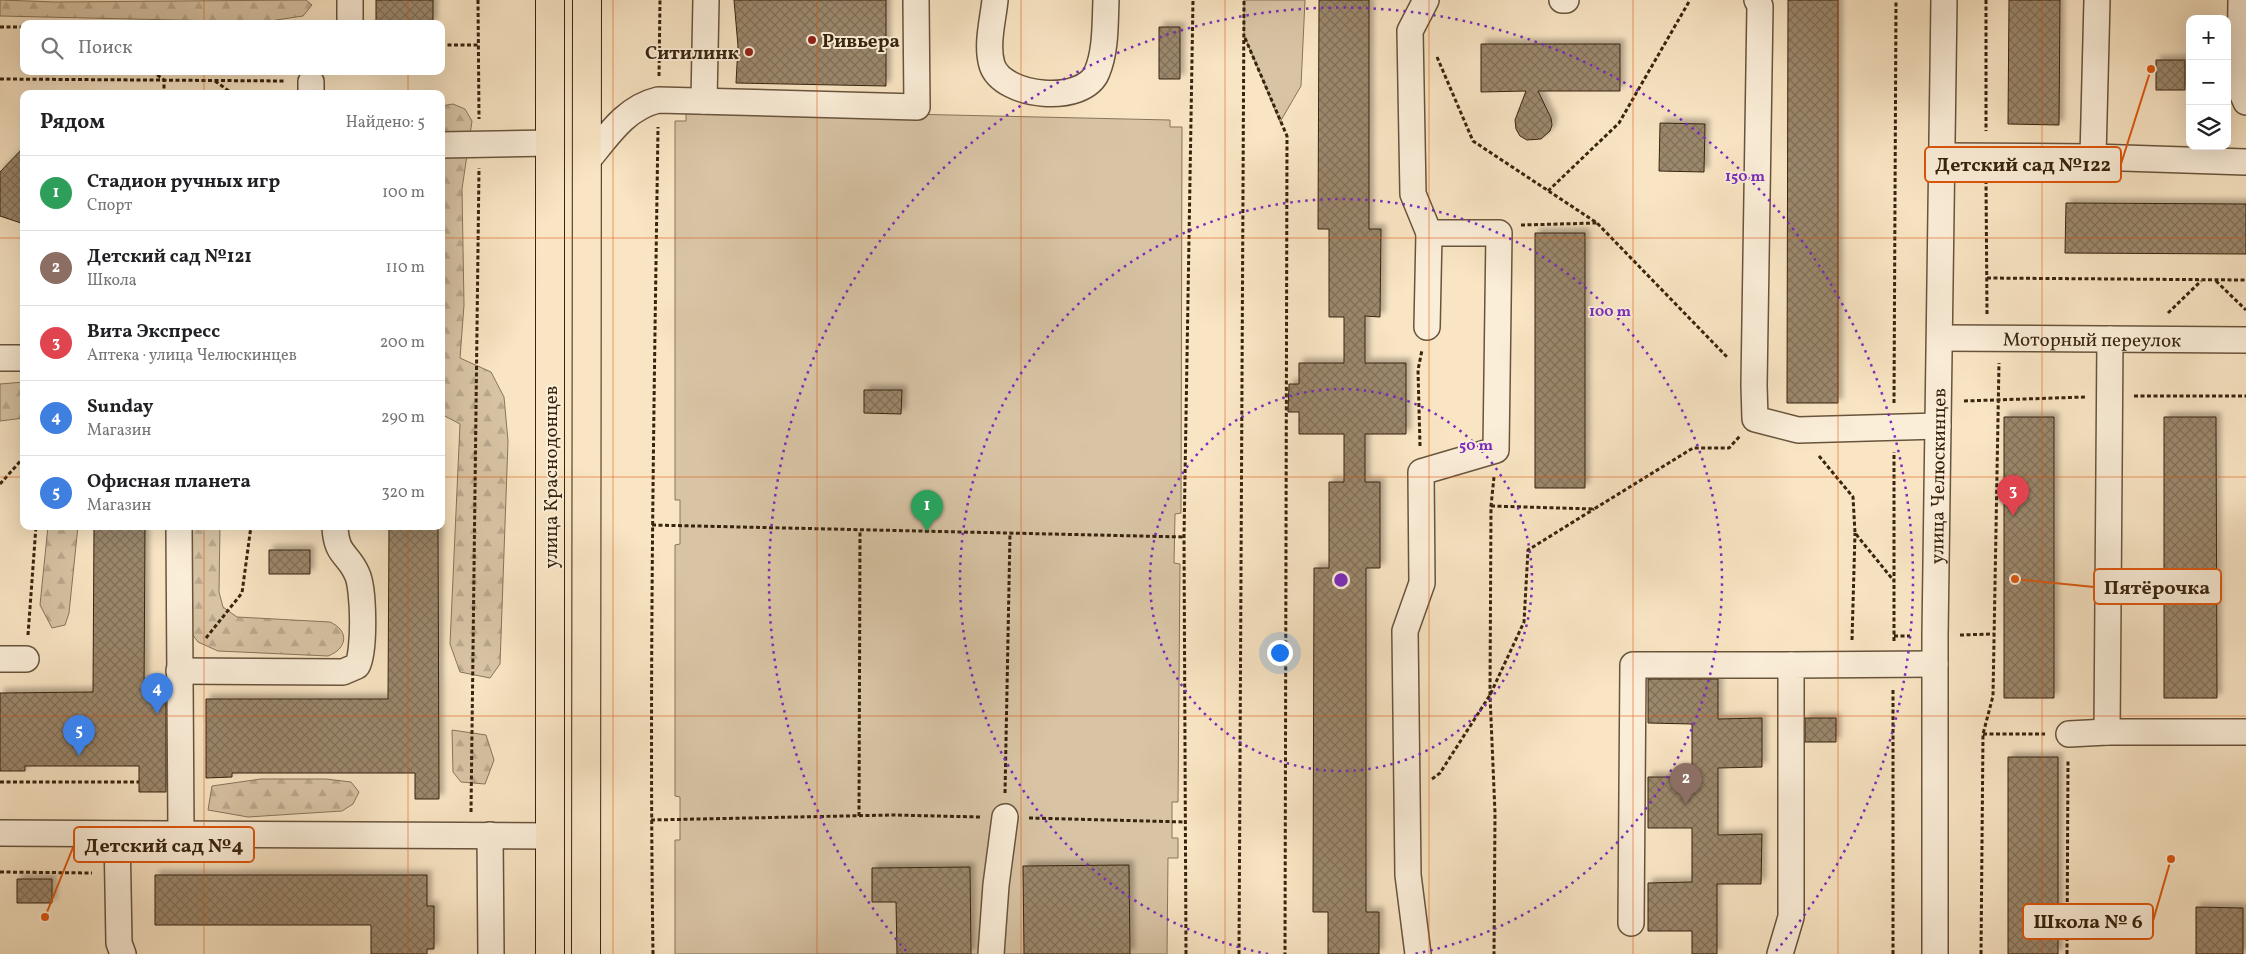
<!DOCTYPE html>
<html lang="ru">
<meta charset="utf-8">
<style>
body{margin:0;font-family:Vollkorn,serif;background:#f2f2f2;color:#202124}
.controls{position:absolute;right:15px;top:15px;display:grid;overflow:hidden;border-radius:10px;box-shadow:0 5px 20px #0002}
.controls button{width:45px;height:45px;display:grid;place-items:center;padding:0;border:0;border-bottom:1px solid #e0e0e0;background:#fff;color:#202124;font:25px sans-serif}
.you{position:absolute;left:1279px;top:652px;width:18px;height:18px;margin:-12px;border:4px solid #fff;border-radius:50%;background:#1a73e8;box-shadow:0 0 0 8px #1a73e833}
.badge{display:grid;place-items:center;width:32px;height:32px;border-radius:50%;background:#8f2418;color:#fff;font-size:16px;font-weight:700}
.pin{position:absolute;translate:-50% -41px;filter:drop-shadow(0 1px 2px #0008)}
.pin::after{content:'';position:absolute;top:26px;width:18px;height:15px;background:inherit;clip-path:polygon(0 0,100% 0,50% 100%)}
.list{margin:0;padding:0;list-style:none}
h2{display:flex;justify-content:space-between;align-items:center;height:65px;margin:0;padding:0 20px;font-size:21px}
h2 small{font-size:16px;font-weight:400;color:#757577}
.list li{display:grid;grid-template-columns:32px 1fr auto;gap:15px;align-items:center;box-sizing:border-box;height:75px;padding:0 20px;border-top:1px solid #e0e0e0}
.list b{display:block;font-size:19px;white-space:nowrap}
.list p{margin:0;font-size:16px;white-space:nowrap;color:#757577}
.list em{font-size:16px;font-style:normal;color:#757577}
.icon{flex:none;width:28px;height:28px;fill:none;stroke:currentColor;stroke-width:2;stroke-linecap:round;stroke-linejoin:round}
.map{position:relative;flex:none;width:2246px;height:954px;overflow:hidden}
.search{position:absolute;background:#fff;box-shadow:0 5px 20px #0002;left:20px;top:20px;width:425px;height:55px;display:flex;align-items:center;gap:12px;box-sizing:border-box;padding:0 18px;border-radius:10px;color:#757577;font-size:19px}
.panel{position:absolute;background:#fff;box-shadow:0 5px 20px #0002;left:20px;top:90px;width:425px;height:440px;border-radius:10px}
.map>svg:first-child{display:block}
.forest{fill:url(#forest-firs);stroke:#88745a}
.green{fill:#d8c4a5;stroke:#88745a}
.building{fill:url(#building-cross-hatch);stroke:#38240e;filter:url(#shadow)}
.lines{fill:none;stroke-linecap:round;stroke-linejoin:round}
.minor-casing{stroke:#68543c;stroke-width:28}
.major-casing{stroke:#38240e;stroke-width:30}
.path{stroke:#38240e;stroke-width:3;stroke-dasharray:4 2.5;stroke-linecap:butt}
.minor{stroke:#fbeed9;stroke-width:25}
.major{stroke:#f9e5c4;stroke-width:28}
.grid{fill:none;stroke:#df560c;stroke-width:1;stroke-opacity:0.55}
.ring{fill:none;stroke:#7b2cbf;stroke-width:2.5;stroke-dasharray:2.5 5}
.poi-dot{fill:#8f2418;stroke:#fbeed9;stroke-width:2}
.labels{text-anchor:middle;stroke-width:4;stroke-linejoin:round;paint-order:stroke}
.poi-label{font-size:19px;font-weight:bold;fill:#38240e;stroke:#fbeed9;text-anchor:start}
.street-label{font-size:19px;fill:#38240e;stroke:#fbeed9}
.centre{fill:#7b2cbf;stroke:#fbeed9;stroke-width:2.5}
.ring-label{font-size:15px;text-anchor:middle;font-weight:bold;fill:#7b2cbf;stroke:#fbeed9;stroke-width:4;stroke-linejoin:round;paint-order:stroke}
.leader{fill:none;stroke:#df560c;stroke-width:2}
.callout-dot{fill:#df560c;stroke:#fbeed9;stroke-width:2}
.callout{fill:#fbeed9;stroke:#df560c;stroke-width:2}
.callout-label{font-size:20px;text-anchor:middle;font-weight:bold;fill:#38240e}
</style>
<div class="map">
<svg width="2246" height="954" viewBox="0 0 2246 954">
<defs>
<pattern id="forest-firs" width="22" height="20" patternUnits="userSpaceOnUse" patternTransform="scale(1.25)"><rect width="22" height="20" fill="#d8c4a5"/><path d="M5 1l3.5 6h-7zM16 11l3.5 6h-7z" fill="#baa88d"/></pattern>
<pattern id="building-cross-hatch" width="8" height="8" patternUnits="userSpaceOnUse" patternTransform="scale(1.25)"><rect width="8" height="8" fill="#9c886d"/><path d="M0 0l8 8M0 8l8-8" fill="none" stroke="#806f58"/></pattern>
<filter id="shadow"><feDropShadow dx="4.5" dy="-4.5" stdDeviation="2.5" flood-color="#0004"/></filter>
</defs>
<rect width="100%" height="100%" fill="#f9e5c4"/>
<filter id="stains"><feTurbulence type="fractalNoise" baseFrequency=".004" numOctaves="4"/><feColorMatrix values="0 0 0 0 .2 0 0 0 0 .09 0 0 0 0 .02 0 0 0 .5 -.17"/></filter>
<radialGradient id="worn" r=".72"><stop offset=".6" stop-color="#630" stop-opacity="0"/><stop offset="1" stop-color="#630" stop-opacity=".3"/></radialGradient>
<path class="forest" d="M 0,0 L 55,2 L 306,0 L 312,5 L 303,16 L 263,22 L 0,16 Z
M 453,104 L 465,109 L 472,121 L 462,189 L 464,305 L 460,358 L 491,372 L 504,397 L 508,441 L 500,664 L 490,678 L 460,672 L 450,644 L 460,424 L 441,414 L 441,106 Z
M 24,382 L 24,418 L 0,421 L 0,384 Z
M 48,526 L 78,526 L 69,613 L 65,625 L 52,628 L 40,605 Z
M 185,526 L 220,526 L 219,592 L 223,607 L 237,617 L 330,622 C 350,631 347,649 328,656 L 218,651 L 198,642 L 190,631 Z
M 452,730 L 486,735 L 494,760 L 485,784 L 461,782 L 453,772 Z
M 261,779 L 326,779 L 351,782 L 359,792 L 353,804 L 342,811 L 248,817 L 208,810 L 212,786 Z"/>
<path class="green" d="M 1244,0 L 1305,0 L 1301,86 L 1280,122 L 1244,35 Z
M 686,109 L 1170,120 L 1170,127 L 1182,127 L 1181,513 L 1175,514 L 1174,563 L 1180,564 L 1178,802 L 1172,802 L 1172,838 L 1178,838 L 1178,858 L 1168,858 L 1167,954 L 675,954 L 675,840 L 680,840 L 680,797 L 675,796 L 675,545 L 680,544 L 680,500 L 675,500 L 675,121 L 686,121 Z"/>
<path class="building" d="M 376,0 L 433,0 L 433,24 L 376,24 Z
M 734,0 L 886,0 L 886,86 L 736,83 L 738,46 Z
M 1319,0 L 1369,0 L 1369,229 L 1381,229 L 1380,317 L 1365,316 L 1365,363 L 1406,363 L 1406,434 L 1365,434 L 1365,482 L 1380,482 L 1380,568 L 1366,568 L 1366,912 L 1379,912 L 1379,954 L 1328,954 L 1328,912 L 1313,912 L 1314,568 L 1329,568 L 1329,482 L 1344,482 L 1344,434 L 1299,434 L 1299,412 L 1288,412 L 1289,384 L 1299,384 L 1299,363 L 1344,363 L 1344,317 L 1329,317 L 1329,229 L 1318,229 Z
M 1788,0 L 1838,0 L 1838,403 L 1787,403 Z
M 2009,0 L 2060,0 L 2059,125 L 2008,124 Z
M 1159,27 L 1180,27 L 1180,79 L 1159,79 Z
M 1481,44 L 1620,44 L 1620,91 L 1538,91 L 1551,118 L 1552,125 L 1550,131 L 1541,139 L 1527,140 L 1520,136 L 1516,129 L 1515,120 L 1526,91 L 1481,92 Z
M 2156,60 L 2185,60 L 2185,90 L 2156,90 Z
M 1660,123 L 1705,124 L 1704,172 L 1659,171 Z
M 24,147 L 24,224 L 0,216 L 0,172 Z
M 2066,203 L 2246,204 L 2246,254 L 2065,253 Z
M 1535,233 L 1585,233 L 1585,488 L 1535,488 Z
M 864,390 L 902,390 L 901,414 L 864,413 Z
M 2004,417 L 2054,417 L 2054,698 L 2004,698 Z
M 2164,417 L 2216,417 L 2217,698 L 2164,698 Z
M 94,526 L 145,526 L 144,694 L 166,694 L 166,792 L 139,792 L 139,766 L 25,766 L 25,771 L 0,771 L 0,693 L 93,692 Z
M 389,526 L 438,526 L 439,799 L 415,799 L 415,773 L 232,773 L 232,777 L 206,778 L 206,699 L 388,699 Z
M 269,550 L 310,550 L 310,574 L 269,574 Z
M 1648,679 L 1718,679 L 1718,719 L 1762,718 L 1762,767 L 1718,768 L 1718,835 L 1762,834 L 1761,884 L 1717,884 L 1717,954 L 1692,954 L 1692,931 L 1648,931 L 1648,883 L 1692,882 L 1692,828 L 1648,828 L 1648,777 L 1692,777 L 1692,724 L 1648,723 Z
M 1805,718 L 1836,718 L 1836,742 L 1805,742 Z
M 2008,757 L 2058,757 L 2058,954 L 2008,954 Z
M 1129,865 L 1130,954 L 1024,954 L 1023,866 Z
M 970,867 L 971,954 L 897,954 L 896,902 L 872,902 L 872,868 Z
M 155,875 L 427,875 L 427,906 L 434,906 L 434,949 L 427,949 L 427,954 L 371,954 L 371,925 L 155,925 Z
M 17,879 L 52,879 L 52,903 L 17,903 Z
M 2196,907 L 2243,908 L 2243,954 L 2196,954 Z"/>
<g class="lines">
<defs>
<g id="minor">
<path d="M 995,0 C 993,20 986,45 992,65 C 1003,98 1084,105 1097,72 C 1106,51 1105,23 1106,0"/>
<path d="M 1562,0 L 1566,0"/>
<path d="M 1757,0 L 1760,6 L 1754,385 L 1755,419 L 1798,430 L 1938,426"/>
<path d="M 2241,0 L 2240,88 L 2246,102"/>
<path d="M 350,24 L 350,0"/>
<path d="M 311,94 L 311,82"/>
<path d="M 704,101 L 706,0"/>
<path d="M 441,145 L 550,143"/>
<path d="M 1941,156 L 2093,157 L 2246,162"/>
<path d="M 2093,157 L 2097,0"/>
<path d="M 587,161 C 608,136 625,108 658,100 L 917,107 L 916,0"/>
<path d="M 1427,327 L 1429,233"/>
<path id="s1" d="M 1940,338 L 2246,340"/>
<path d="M 0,358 L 24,358"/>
<path d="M 179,526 L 181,834"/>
<path d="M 0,659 L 26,659"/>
<path d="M 179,671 L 343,672 L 357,666 C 365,653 364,588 357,574 C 348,553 336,556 335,526"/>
<path d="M 2107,732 L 2110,339"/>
<path d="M 2069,734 L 2107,732 L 2246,732"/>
<path d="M 0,833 L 550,836"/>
<path d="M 117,834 L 119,943 L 123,954"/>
<path d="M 490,835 L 491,954"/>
<path d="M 1631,923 L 1633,665 L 1791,665"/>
<path d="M 991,954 L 996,885 L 1005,817"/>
<path d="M 1418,954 L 1408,875 L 1405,631 L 1422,583 L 1421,472 L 1496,450 L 1499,233 L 1429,233 L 1413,194 L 1410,31 L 1426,0"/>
<path d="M 1780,954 L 1791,917 L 1791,665 L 1935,664"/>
<path id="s2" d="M 1935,954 L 1935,635 L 1944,0"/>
</g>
<path id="major" d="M 550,0 L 550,954
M 586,954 L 587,0"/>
</defs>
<use href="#minor" class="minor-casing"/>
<use href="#major" class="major-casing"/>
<path class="path" d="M 478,0 L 479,119
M 1986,0 L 1986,131
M 0,27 L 24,27
M 1245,38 L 1287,136 L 1285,954
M 441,45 L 479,45
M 1437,57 L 1473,141 L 1597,223 L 1728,358
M 152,71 L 164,80 L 164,94
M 659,76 L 660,0
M 0,79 L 285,81
M 215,81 L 233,94
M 1986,180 L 1987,314
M 1548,191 L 1619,123 L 1690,0
M 1521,225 L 1597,223
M 1987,278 L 2246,280
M 2216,281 L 2246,310
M 2168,313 L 2201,281
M 2134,396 L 2246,396
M 1964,401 L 2085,397
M 1894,403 L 1896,0
M 1420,446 L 1418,370 L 1422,350
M 1819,456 L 1853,497 L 1855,533 L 1894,581
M 1494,477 L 1491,506 L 1490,695 L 1495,813 L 1494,954
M 0,484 L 24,457
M 1491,506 L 1594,509 L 1693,448 L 1729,448 L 1740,436
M 652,525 L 1184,537
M 28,635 L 36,526
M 1960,635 L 1994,634
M 1894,636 L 1910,636
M 206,638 L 242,593 L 251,526
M 1852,640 L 1855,533
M 1894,641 L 1894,452
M 1983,734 L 2045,734
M 1432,779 L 1440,773 L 1490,695 L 1524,622 L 1528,550 L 1594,509
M 0,782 L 139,782
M 1005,793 L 1010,533
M 471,812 L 479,168
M 859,816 L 860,530
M 1029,818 L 1186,822
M 651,820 L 893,815 L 980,817
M 0,872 L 92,873
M 653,954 C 649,678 654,403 658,127
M 1186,954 L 1184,537 L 1193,0
M 1239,954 L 1244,0
M 1893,954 L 1893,690
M 1981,954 L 1983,734 L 1993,696 L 1999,363
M 2067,954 L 2068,759"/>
<use href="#minor" class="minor"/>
<use href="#major" class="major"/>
</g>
<path class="grid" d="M 204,0 L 204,24M 408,0 L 408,24M 613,0 L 613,954M 817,0 L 817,954M 1021,0 L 1021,954M 1225,0 L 1225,954M 1429,0 L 1429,954M 1633,0 L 1633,954M 1838,0 L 1838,954M 2042,0 L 2042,954M 204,71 L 204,94M 408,71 L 408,94M 0,238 L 24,238M 441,238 L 2246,238M 0,477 L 24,477M 441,477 L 2246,477M 204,526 L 204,954M 408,526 L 408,954M 0,716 L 2246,716"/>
<g class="ring">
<circle cx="1341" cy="580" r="191"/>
<path d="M1268 954A381 381 0 1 1 1414 954"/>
<path d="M906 951A572 572 0 1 1 1776 951"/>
</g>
<g class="poi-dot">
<circle cx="812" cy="40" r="5"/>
<circle cx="749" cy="52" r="5"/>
</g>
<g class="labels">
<g class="poi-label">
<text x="822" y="47">Ривьера</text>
<text x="739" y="59" text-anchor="end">Ситилинк</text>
</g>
<g class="street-label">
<text dy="7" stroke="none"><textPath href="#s1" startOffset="152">Моторный переулок</textPath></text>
<text transform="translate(550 477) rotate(-90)" y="7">улица Краснодонцев</text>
<text dy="7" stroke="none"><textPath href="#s2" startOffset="478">улица Челюскинцев</textPath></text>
</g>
</g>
<circle cx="1341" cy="580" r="8" class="centre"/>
<g class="ring-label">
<text x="1745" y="181">150 m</text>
<text x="1610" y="316">100 m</text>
<text x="1476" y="450">50 m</text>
</g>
<path class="leader" d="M2151 69L2121 164M2015 579L2094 587M45 917L74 845M2171 859L2153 921"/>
<g class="callout-dot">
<circle cx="2151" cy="69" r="5"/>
<circle cx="2015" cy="579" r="5"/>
<circle cx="45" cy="917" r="5"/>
<circle cx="2171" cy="859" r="5"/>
</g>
<g class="callout">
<rect x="1925" y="147" width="196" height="35" rx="5"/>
<rect x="2094" y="569" width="127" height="35" rx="5"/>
<rect x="74" y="827" width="180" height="35" rx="5"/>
<rect x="2023" y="904" width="130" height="35" rx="5"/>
</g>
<g class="callout-label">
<text x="2023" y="171">Детский сад №122</text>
<text x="2157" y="594">Пятёрочка</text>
<text x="164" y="852">Детский сад №4</text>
<text x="2088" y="928">Школа № 6</text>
</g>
<rect width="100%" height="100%" filter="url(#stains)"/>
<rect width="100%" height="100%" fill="url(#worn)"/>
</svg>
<div class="controls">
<button>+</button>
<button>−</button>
<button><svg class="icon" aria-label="layers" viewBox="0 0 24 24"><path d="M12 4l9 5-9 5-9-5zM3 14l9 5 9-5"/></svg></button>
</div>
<div class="you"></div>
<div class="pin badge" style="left:927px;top:531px;background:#2e9e5b">1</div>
<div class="pin badge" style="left:1686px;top:804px;background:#8d6e63">2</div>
<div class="pin badge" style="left:2013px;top:516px;background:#e0444e">3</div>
<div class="pin badge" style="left:157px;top:714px;background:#3f7fe0">4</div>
<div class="pin badge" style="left:79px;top:756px;background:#3f7fe0">5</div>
<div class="search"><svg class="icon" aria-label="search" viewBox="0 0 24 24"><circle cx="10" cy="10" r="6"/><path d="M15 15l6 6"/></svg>Поиск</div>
<section class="panel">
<h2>Рядом<small>Найдено: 5</small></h2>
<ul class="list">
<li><span class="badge" style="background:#2e9e5b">1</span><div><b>Стадион ручных игр</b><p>Спорт</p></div><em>100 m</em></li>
<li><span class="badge" style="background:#8d6e63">2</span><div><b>Детский сад №121</b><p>Школа</p></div><em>110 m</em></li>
<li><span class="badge" style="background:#e0444e">3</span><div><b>Вита Экспресс</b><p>Аптека · улица Челюскинцев</p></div><em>200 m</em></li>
<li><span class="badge" style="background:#3f7fe0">4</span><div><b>Sunday</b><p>Магазин</p></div><em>290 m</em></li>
<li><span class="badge" style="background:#3f7fe0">5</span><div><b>Офисная планета</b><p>Магазин</p></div><em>320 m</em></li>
</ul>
</section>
</div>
